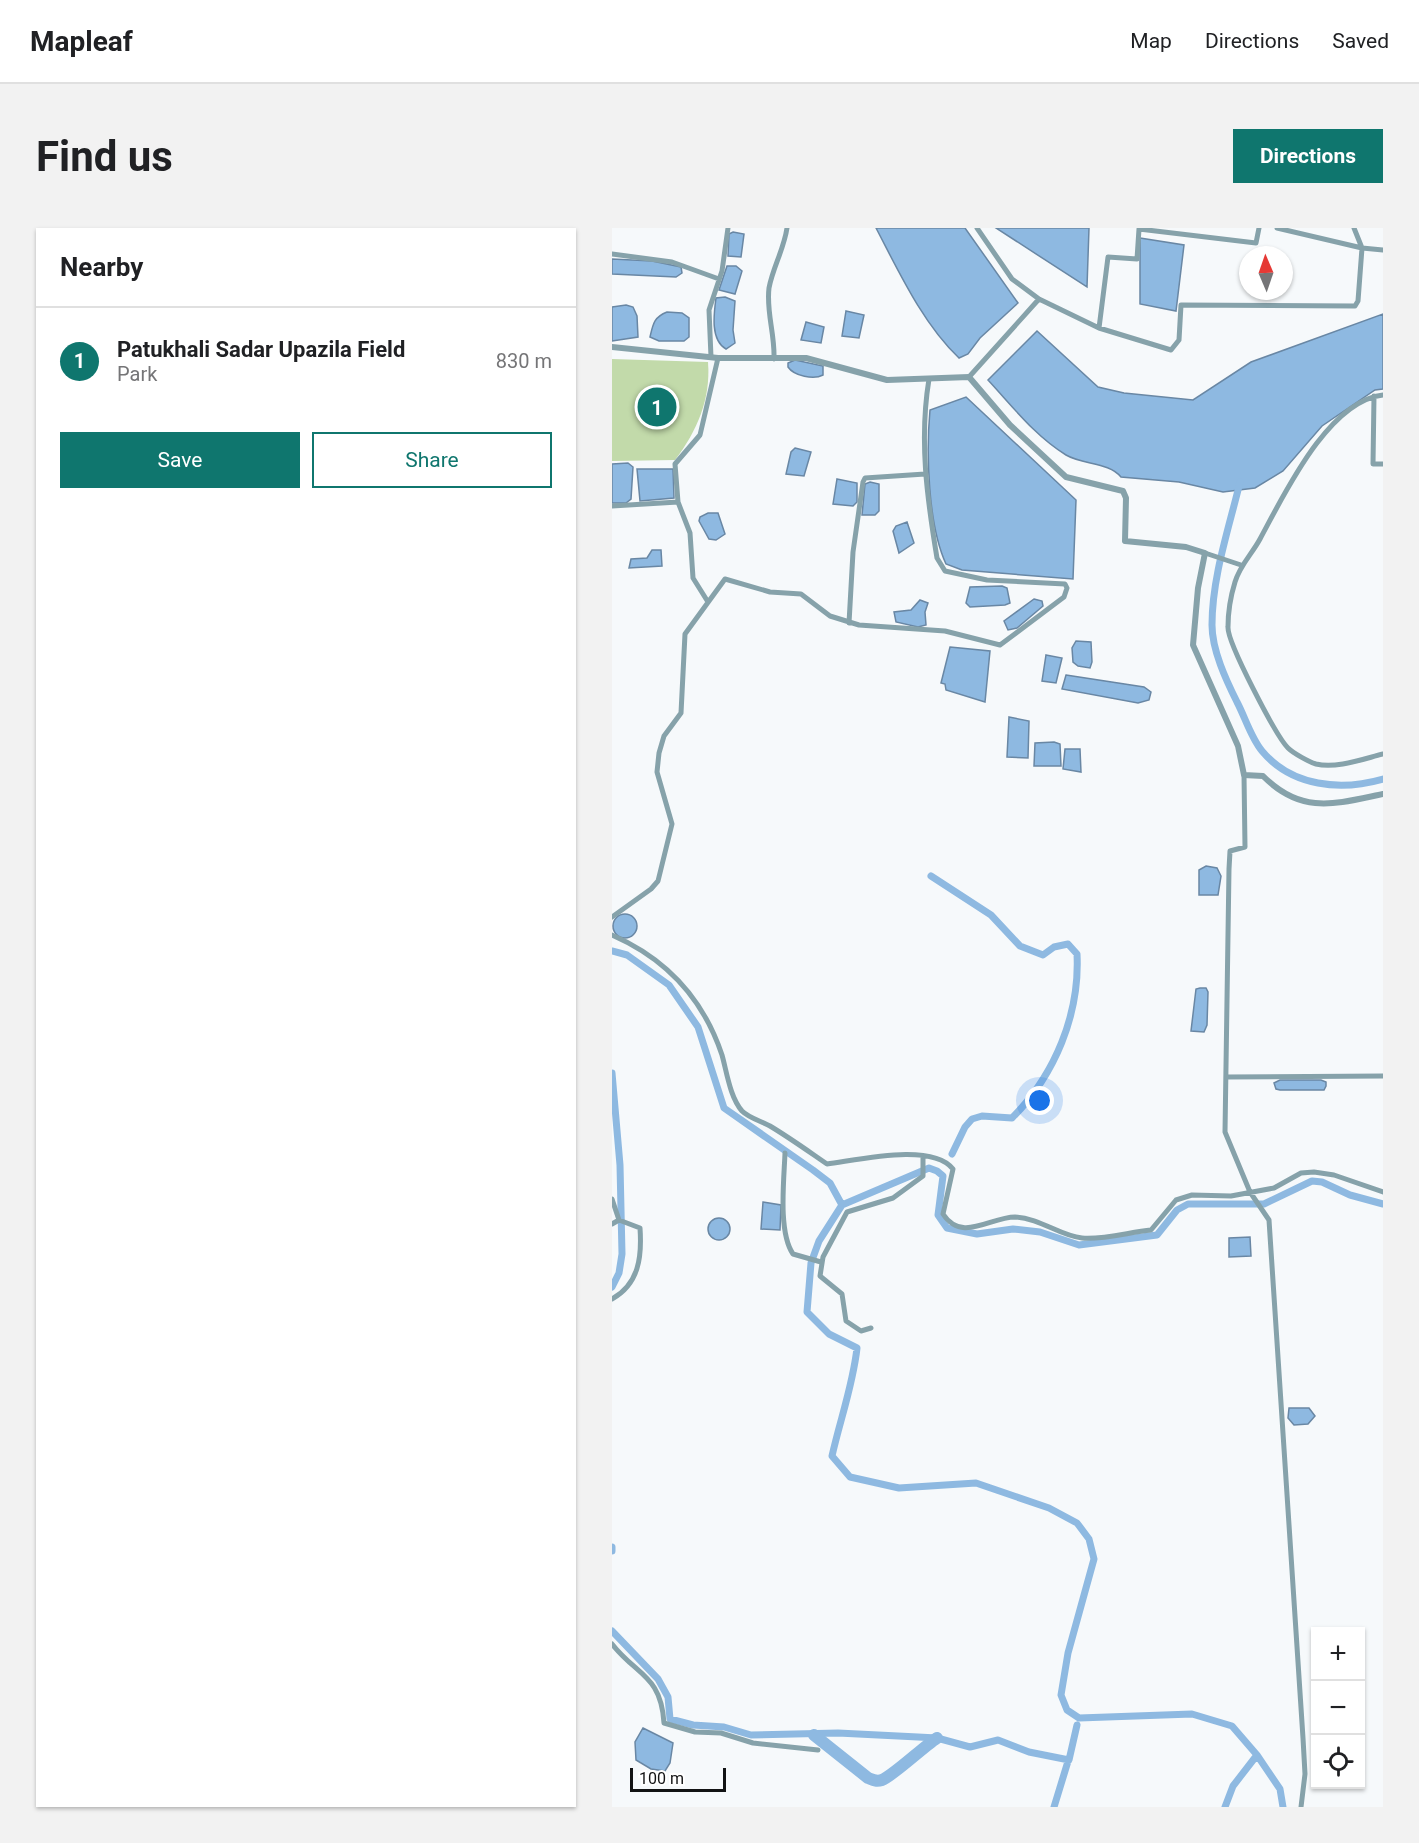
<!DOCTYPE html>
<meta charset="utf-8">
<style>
body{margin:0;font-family:Roboto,sans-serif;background:#f2f2f2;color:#202124}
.controls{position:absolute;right:18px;bottom:18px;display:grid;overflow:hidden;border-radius:0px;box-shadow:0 2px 4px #0004}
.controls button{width:54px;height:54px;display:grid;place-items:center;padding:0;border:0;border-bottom:2px solid #e0e0e0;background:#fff;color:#202124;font:30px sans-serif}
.compass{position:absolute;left:627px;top:18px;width:54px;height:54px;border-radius:50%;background:#fff;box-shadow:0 2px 4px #0004;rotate:358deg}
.scale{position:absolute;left:18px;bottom:15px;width:96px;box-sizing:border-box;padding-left:6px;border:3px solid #121314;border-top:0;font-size:16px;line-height:21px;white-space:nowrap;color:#121314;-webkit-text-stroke:4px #fff;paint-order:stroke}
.you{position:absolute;left:428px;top:873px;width:21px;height:21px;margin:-15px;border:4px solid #fff;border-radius:50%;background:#1a73e8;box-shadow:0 0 0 9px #1a73e833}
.badge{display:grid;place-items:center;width:39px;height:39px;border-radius:50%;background:#0f766e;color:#fff;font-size:20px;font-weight:700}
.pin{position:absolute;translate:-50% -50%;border:3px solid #fff;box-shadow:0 2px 6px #0006}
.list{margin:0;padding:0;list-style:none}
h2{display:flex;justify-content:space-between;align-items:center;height:78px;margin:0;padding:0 24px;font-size:26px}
h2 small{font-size:20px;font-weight:400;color:#757577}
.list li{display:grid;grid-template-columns:39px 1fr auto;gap:18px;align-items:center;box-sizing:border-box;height:108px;padding:0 24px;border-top:2px solid #e0e0e0}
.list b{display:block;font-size:22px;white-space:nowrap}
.list p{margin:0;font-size:20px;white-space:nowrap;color:#757577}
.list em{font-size:20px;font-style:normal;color:#757577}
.actions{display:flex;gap:12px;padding:18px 24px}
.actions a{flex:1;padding:14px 0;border:2px solid #0f766e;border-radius:0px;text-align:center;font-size:21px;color:#0f766e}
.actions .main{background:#0f766e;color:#fff}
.icon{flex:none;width:33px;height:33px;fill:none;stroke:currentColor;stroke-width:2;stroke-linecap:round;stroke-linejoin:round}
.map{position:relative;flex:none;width:771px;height:1579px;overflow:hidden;border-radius:0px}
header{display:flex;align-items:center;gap:36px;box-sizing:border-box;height:84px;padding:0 30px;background:#fff;border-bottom:2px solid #e0e0e0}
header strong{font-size:28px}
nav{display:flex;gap:33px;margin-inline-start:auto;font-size:21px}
.intro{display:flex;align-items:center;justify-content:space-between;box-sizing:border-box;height:144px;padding:0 36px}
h1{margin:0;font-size:42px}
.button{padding:15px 27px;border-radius:0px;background:#0f766e;color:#fff;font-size:21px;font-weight:700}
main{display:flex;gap:36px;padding:0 36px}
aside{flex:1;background:#fff;border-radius:0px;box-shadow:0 2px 4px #0004}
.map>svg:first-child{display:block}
.green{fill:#c2daaa}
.water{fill:#8eb9e1;stroke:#6987a4;stroke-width:1.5}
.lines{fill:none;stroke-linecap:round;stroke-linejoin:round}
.canal{stroke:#8eb9e1;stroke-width:7}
.river{stroke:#8eb9e1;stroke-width:12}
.minor{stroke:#86a2aa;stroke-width:5}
.tertiary{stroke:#86a2aa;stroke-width:6}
</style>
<header>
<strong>Mapleaf</strong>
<nav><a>Map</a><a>Directions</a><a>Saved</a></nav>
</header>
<div class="intro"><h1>Find us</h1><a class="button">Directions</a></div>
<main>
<aside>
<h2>Nearby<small></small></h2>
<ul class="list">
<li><span class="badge">1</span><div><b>Patukhali Sadar Upazila Field</b><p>Park</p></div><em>830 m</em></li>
</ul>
<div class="actions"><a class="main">Save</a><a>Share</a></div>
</aside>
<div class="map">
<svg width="771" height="1579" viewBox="0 0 771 1579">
<rect width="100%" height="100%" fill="#f6f9fb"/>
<path class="green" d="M 0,131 L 96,134 C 99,171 85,203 63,232 L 0,233 Z"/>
<path class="water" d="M 264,0 L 353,0 L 406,75 L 368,110 L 356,126 L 347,130 C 311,96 287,44 264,0 Z
M 384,0 L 477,0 L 475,59 Z
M 121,4 L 132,6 L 129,29 L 116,28 L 117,6 Z
M 528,10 L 572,17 L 564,83 L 528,76 Z
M 0,31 L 40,33 L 69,39 L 70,45 L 64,49 L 0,46 Z
M 115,38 L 124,38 L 130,43 L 123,66 L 107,62 Z
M 113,69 L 123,73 L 121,102 L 123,115 L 114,121 C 98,112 102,85 104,70 Z
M 14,77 L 21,79 L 25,88 L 26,109 L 0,113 L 0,79 Z
M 234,83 L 252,87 L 247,110 L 230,108 Z
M 55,84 L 70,85 L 77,90 L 77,109 L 72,113 L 47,113 L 38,109 C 41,96 42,89 55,84 Z
M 771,86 L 771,161 L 763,162 L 710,198 L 671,243 L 643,260 L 611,264 L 567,254 L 509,249 C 497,234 471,237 454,227 C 423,208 401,179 376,152 L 425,103 L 486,159 L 512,165 L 581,172 L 639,134 Z
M 194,94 L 212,99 L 209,115 L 189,112 Z
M 183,132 L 211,138 L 211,147 C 202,152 182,148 176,139 L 176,135 Z
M 354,169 L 464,272 L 461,351 L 350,342 L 334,336 C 316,297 314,225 318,182 Z
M 183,220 L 199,224 L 192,248 L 174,246 L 179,224 Z
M 16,235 L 21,239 L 19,271 L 14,275 L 0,275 L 0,236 Z
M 25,241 L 61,241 L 62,270 L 28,273 Z
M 225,251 L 245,255 L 245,274 L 241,278 L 221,276 Z
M 258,254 L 267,256 L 267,283 L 263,287 L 250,287 L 253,256 Z
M 96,285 L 106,285 L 113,306 L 104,312 L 97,311 L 87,293 L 88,289 Z
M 295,294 L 302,315 L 287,325 L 281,303 L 284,298 Z
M 40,322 L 49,322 L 50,338 L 17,340 L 19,331 L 35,330 Z
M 390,358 L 395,360 L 398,375 L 393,377 L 358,379 L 354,375 L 358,359 Z
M 422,371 L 430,373 L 431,378 L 405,400 L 396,402 L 392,393 Z
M 308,372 L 316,375 L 313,384 L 314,397 L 306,399 L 284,394 L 282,384 L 299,382 Z
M 464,413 L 479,414 L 480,434 L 478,440 L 466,438 L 461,434 L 460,420 Z
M 338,419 L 378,423 L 373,474 L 334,462 L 333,456 L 329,455 Z
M 434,427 L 450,430 L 444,455 L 430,453 Z
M 454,447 L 532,459 L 539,464 L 537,472 L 526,475 L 450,461 Z
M 397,489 L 417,493 L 416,530 L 395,529 Z
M 442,514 L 448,516 L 449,538 L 422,538 L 423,515 Z
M 453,521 L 468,521 L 469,544 L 451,541 Z
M 594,638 L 605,640 L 609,648 L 606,667 L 587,667 L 587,642 Z
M1 698a12 12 0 1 1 24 0a12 12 0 1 1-24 0Z
M 588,760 L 594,760 L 596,764 L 595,797 L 592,804 L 579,803 L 584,761 Z
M 668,852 L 709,852 L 714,854 L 714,858 L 712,862 L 668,862 L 664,861 L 662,855 Z
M 151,974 L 169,977 L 168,1002 L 149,1001 Z
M96 1001a11 11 0 1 1 22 0a11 11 0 1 1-22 0Z
M 638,1009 L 639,1028 L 617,1029 L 617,1010 Z
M 677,1180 L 697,1180 L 703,1188 L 696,1196 L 682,1197 L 676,1190 Z
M 31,1500 L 61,1515 L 58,1535 L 53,1543 L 39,1541 L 24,1532 L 23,1514 Z"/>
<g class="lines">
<path class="canal" d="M 628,254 C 617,300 600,349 600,397 C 600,422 614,452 625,474 C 633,489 639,510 650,523 C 680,559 729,563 771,551
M 319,648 L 379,687 L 408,718 L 431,727 L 442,719 L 456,716 L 465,726 C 468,786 443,847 400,890 L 370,888 L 360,891 L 353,899 L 340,926
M 0,723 L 15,727 L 57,757 L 86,799 L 112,880 L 201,942 L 218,955 L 230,977
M 0,845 L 8,937 L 10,1026 L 7,1045 L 0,1059
M 0,1319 L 0,1323
M 0,1403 L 46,1451 L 56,1469 L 58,1491 L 81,1497 L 112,1499 L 139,1507 L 226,1505 L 306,1509 L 325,1510 L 358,1519 L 386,1512 L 417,1524 L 457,1532 L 465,1497
M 645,1527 L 668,1561 L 671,1579
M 442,1579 L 457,1530
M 613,1579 L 621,1558 L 645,1527 L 620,1498 L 580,1486 L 467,1490 L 455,1482 L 449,1467 L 456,1425 L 482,1331 L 477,1311 L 465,1295 L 437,1280 L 364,1255 L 287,1260 L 238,1249 L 220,1228 C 228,1192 241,1157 245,1120 L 217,1106 L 195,1084 L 199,1035 L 207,1013 L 230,977 L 317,940 L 325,943 L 331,948 L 326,987 L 335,1000 L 365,1006 L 401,1001 L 428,1004 L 467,1017 L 545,1007 L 565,982 L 576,976 L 652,976 L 700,953 L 710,954 L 738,967 L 771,976"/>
<path class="river" d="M 202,1507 L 256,1550 C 261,1552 264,1554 270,1552 C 282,1547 310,1520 325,1510"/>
<path class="minor" d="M 665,0 L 750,20
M 742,0 L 750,20
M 0,26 L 60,34 L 107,51
M 427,71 L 487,100 L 559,122 L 567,112 L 569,77 L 743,78 L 746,73 L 750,20 L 771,22
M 487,100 L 496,29 L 525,31 L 527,1 L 644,15 L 647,0
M 99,129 L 97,82 L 110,43 L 116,0
M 162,131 C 163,106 154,84 157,60 C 161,39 172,21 175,0
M 357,149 L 427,71 L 400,51 L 365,0
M 771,167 C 716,173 672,267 648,311 C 640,326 628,337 623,354 C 619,367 616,385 616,399 C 615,414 664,508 676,520 C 681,525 697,534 704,536 C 724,541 751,531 771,526
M 762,168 L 761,236 L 771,236
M 0,278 L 66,274
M 593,325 L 629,337
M 96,374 L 81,350 L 78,305 L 66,274 L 63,236 L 88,207 L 106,130
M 237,395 L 241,324 L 251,254 L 253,250 L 313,246
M 632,547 L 633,619 L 618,623 L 617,641 L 613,904 L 638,964 L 657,992 L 691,1510 L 693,1546 L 689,1579
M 0,689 L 39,661 L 46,653 L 60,596 L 45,544 L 47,525 L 52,508 L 69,485 L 73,406 L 113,351 L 158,364 L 189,366 L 218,388 L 247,397 L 333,403 L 388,417 L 452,369 L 455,360 L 453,356 L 375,352 L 333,343 L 325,330 C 315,270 307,212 317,151
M 0,707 C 55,731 91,770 110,827 C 115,845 118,869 130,883 C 137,890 149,893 158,898 C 178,910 196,923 215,936 C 246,932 320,914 341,941 L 331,986 C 350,1015 378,989 403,989 C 428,990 448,1008 470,1010 C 491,1012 518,1004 539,1002 L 564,972 L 580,967 L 619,968 L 662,960 L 689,945 L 702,944 L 722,947 L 771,964
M 614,849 L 771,848
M 173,925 C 172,952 166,1004 181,1026 L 209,1034
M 0,971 L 7,992
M 0,996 L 7,992 L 28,1000 C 30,1029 27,1056 0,1071
M 259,1100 L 249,1103 L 234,1093 L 230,1066 L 208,1048 L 211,1029 L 235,984 L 281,970 L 311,948 L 311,928
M 0,1416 C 25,1448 49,1447 52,1495 L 83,1504 L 109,1505 L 141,1515 L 206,1522"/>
<path class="tertiary" d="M 0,119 L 106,130 L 194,130 L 275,152 L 357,149 L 398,197 L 454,249 L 511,263 L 514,270 L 513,313 L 574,319 L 593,325 L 586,360 L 581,417 L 626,518 L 632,547 L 651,548 C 690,587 723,576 771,566"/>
</g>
</svg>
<div class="controls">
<button>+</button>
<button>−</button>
<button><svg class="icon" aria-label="locate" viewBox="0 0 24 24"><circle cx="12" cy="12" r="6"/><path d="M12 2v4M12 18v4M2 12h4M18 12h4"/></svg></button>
</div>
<svg class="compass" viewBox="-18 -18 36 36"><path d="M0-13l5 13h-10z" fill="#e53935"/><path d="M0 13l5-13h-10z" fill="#757577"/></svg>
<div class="scale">100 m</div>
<div class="you"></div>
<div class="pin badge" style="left:45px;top:179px">1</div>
</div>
</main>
